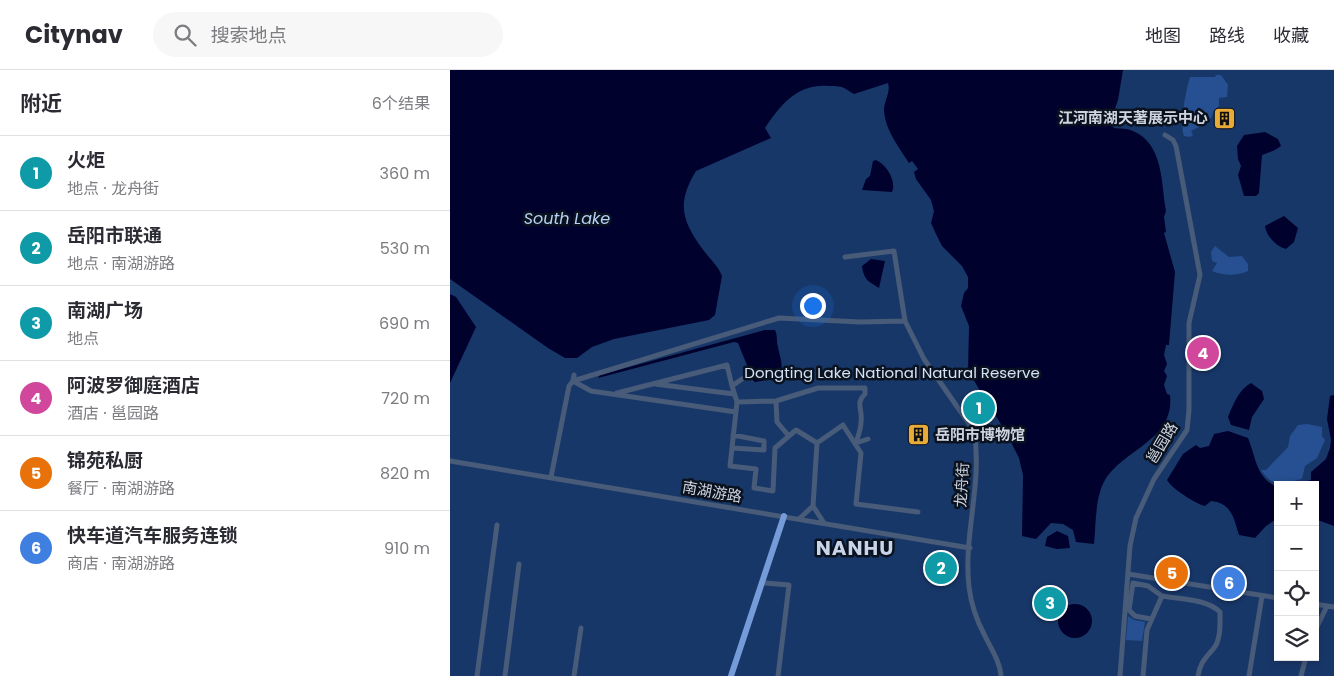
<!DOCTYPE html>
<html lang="zh">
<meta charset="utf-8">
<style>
body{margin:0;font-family:Poppins,"Noto Sans SC",sans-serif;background:#f7f7f7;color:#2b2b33}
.controls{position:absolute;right:15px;bottom:15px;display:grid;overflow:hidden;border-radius:0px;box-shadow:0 2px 8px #0003}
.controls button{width:45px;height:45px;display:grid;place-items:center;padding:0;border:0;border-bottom:1px solid #e1e1e2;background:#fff;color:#2b2b33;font:25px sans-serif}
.you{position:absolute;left:362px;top:235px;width:18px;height:18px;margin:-12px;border:4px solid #fff;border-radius:50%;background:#1a73e8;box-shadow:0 0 0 8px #1a73e833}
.badge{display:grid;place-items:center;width:32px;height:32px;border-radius:50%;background:#806535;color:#fff;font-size:16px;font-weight:700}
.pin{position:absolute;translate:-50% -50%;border:2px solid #fff;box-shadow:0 1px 5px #0006}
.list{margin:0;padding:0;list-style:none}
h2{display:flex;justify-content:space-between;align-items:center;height:65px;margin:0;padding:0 20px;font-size:21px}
h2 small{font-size:16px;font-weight:400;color:#7c7c81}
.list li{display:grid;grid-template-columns:32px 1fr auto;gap:15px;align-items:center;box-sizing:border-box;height:75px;padding:0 20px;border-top:1px solid #e1e1e2}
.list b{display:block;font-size:19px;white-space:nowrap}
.list p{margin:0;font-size:16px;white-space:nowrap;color:#7c7c81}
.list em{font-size:16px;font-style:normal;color:#7c7c81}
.icon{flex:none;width:28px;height:28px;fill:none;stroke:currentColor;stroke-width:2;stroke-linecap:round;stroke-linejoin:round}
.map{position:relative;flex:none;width:884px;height:606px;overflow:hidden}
header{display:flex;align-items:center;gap:30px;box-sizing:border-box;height:70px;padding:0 25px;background:#fff;border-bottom:1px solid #e1e1e2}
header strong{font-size:24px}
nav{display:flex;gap:28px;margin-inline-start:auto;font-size:18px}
.search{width:350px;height:45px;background:#f7f7f7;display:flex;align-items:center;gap:12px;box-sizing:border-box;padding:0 18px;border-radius:28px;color:#7c7c81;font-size:19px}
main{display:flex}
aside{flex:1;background:#fff}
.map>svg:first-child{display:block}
.green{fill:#183769;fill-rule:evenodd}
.forest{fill:#265091}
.water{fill:#00012d}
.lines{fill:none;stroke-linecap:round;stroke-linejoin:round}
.minor{stroke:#485b78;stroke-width:5}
.major{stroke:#759bd8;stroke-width:6}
.labels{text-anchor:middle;stroke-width:5;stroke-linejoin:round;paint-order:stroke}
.poi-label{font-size:15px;font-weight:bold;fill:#cfd5df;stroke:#0a121f;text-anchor:end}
.park-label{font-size:15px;fill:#d5e2f5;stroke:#0a121f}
.street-label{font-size:15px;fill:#cfd5df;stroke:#0a121f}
.water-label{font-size:16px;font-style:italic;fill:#b8d1f6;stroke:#0a121f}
.district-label{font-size:20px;font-weight:bold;letter-spacing:1px;fill:#c8d4e7;stroke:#0a121f}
</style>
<header>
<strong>Citynav</strong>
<div class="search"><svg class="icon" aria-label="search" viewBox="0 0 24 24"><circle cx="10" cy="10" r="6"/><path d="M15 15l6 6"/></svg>搜索地点</div>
<nav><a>地图</a><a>路线</a><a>收藏</a></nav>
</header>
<main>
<aside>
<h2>附近<small>6个结果</small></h2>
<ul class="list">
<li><span class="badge" style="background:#0f9aa8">1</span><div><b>火炬</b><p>地点 · 龙舟街</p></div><em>360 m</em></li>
<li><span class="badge" style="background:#0f9aa8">2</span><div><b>岳阳市联通</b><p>地点 · 南湖游路</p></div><em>530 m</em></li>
<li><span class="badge" style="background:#0f9aa8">3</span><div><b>南湖广场</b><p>地点</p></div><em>690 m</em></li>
<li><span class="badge" style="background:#d1479c">4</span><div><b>阿波罗御庭酒店</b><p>酒店 · 邕园路</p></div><em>720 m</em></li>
<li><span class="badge" style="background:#e8710a">5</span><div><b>锦苑私厨</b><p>餐厅 · 南湖游路</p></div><em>820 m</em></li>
<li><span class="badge" style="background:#3f7fe0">6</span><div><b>快车道汽车服务连锁</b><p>商店 · 南湖游路</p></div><em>910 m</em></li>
</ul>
</aside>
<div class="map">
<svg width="884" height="606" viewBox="0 0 884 606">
<rect width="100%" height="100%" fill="#121b29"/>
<path class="green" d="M 0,0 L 884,0 L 884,606 L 0,606 ZM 828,415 L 865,415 L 865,587 L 828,587 Z"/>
<path class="forest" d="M 766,5 L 771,5 L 778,15 L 777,27 L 769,28 L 769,36 L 763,41 C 762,53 752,55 741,61 L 743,65 L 740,67 L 734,66 C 729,53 736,21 740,7 L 765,7 Z
M 765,176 L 779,187 L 792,186 L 798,194 L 798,201 C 787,206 774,206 762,201 L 767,193 L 762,191 L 761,182 Z
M 857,354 L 872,357 L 872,366 L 875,370 L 867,388 L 855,396 L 852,409 C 833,413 826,421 811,400 L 816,400 L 838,377 L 840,366 L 848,355 Z
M 678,546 L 684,550 L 695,552 L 692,571 L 676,570 Z"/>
<path class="water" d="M 0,0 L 673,0 L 668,30 L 660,53 L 664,58 C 670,59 677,58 683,61 C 714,74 711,114 716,141 L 714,147 L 716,162 L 714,163 L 725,202 L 719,275 L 716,275 L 714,285 L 717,294 L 714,301 L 717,306 L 714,315 L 717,324 L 720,325 C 725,370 674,379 655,410 C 645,427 646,454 644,474 L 626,472 L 623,460 L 613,454 L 601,453 L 586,469 L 572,466 L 573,405 L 569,388 L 557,364 L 518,301 L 519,256 L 511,236 L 514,223 L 518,218 L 518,207 L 512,196 L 492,176 L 486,164 L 481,153 L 484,141 L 481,130 L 466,109 L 464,102 L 468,99 L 462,91 L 459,93 C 449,77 435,60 434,40 C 434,31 441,22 438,13 L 404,24 C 400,22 398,20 394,18 C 390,16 383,16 379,16 C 348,13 331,34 315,58 L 321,68 L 246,101 C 226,134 232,151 254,181 C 261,190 268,196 272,206 L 265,245 L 259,250 L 164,269 L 142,277 L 127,288 L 115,288 L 98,278 L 0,209 Z
M 815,62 L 828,69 L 831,76 L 825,80 L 812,85 L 809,123 L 806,126 L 794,126 L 788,105 L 791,96 L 788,89 L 787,76 L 794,65 Z
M 426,90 C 436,94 447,111 442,122 L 412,120 L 416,109 L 420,106 L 423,91 Z
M 834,146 L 848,158 L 844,172 L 836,179 C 827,177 816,166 815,156 Z
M 421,189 L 435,191 L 429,218 C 418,211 414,210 412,196 Z
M 0,224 L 6,227 L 26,257 L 0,313 Z
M 315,260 L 325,260 C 328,266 326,271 328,277 C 330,289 335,296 328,308 L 305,312 L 299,307 L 299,300 L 288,273 L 284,272 L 148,308 L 150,305 Z
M 801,313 L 812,321 L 814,329 L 802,347 L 799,360 L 781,355 L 778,347 C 783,335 789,319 801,313 Z
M 884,325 L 884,456 L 865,449 L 865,415 L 842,415 L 861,410 L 861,402 L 876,389 L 880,378 L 881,370 L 877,349 L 880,326 Z
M 778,361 L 798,368 C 806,387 806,409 828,417 L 828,448 L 816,456 L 805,468 L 789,465 C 784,449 782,433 761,431 L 755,436 C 746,434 721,418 717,410 L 733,384 L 746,375 L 750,378 L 759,376 L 764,364 Z
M 607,461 L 618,466 L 620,478 L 607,479 L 595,476 L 597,467 Z
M608 551a17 17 0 1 1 34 0a17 17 0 1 1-34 0Z"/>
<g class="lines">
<path class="minor" d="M 395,187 L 444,181 L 455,251 L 474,289 L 524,361 C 533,413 513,465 519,517 C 521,533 526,549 534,564 C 540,577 550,591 551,606
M 124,305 L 123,311 L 141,321 L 286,342
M 205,314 L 284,324
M 167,323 L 277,295 L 282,316
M 326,331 L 327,352 L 338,365
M 287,332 L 282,316 L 292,309
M 367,373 L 346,360 L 325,378 L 323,421 L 304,418 L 306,399 L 280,396 L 287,332 L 326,331 L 368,318 L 415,318 L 415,324 C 405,333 413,340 411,352 C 411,359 408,366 406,373
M 406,373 L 418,369
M 282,378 L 314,380 L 314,371 L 283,365
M 0,391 L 520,478
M 101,407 L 119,316 L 123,311 L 329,248 L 410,252 L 455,251
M 363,436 L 367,373 L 393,355 L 411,383 L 406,434 L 468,442
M 349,449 L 363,436 L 374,453
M 678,504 L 828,528
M 315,513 L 339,515 L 328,606
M 865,534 L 884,537
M 701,549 L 685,546 L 679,540 L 683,513 L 698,516 L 712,526
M 865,561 L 877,536
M 27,606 L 47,455
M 55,606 L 69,494
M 124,606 L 131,558
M 670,606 L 680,476 L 686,448 L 704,409 L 737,360 L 739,340 L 739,253 L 750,205 L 726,76 L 723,70 L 715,65
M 693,606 L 697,560 L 712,526 C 730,529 757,529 770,542 C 770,553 771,569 764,578 C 756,588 750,592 748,606
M 799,606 L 812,526
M 851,606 L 856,587"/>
<path class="major" d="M 281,606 L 334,446"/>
</g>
<defs>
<symbol id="building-square" viewBox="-11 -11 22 22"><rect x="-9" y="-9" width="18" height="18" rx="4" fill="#e8ab37" stroke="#0a121f"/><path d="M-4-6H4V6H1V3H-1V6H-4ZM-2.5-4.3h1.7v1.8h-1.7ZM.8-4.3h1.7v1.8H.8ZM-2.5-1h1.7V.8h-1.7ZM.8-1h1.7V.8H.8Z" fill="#111"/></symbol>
</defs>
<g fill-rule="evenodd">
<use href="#building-square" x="762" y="36" width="25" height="25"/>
<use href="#building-square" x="456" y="352" width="25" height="25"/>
</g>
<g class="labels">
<g class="poi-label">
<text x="758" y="53">江河南湖天著展示中心</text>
<text x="485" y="370" text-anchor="start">岳阳市博物馆</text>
</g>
<g class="park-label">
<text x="442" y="308">Dongting Lake National Natural Reserve</text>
</g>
<g class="street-label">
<text transform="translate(712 373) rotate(-59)" y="5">邕园路</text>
<text transform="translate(512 415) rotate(-87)" y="5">龙舟街</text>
<text transform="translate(262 422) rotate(10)" y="5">南湖游路</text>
</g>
<g class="water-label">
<text x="117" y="154">South Lake</text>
</g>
<g class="district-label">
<text x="405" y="485">NANHU</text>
</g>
</g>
</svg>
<div class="controls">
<button>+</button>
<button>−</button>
<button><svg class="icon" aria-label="locate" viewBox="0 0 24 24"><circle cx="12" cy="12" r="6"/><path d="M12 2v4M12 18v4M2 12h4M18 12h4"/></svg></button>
<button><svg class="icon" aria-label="layers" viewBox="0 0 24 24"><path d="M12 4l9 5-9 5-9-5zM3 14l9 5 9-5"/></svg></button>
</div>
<div class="you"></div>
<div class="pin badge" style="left:529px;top:338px;background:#0f9aa8">1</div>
<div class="pin badge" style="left:491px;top:498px;background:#0f9aa8">2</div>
<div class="pin badge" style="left:600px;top:533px;background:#0f9aa8">3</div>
<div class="pin badge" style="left:753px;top:283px;background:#d1479c">4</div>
<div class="pin badge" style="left:722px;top:503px;background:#e8710a">5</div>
<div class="pin badge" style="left:779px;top:513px;background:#3f7fe0">6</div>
</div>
</main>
